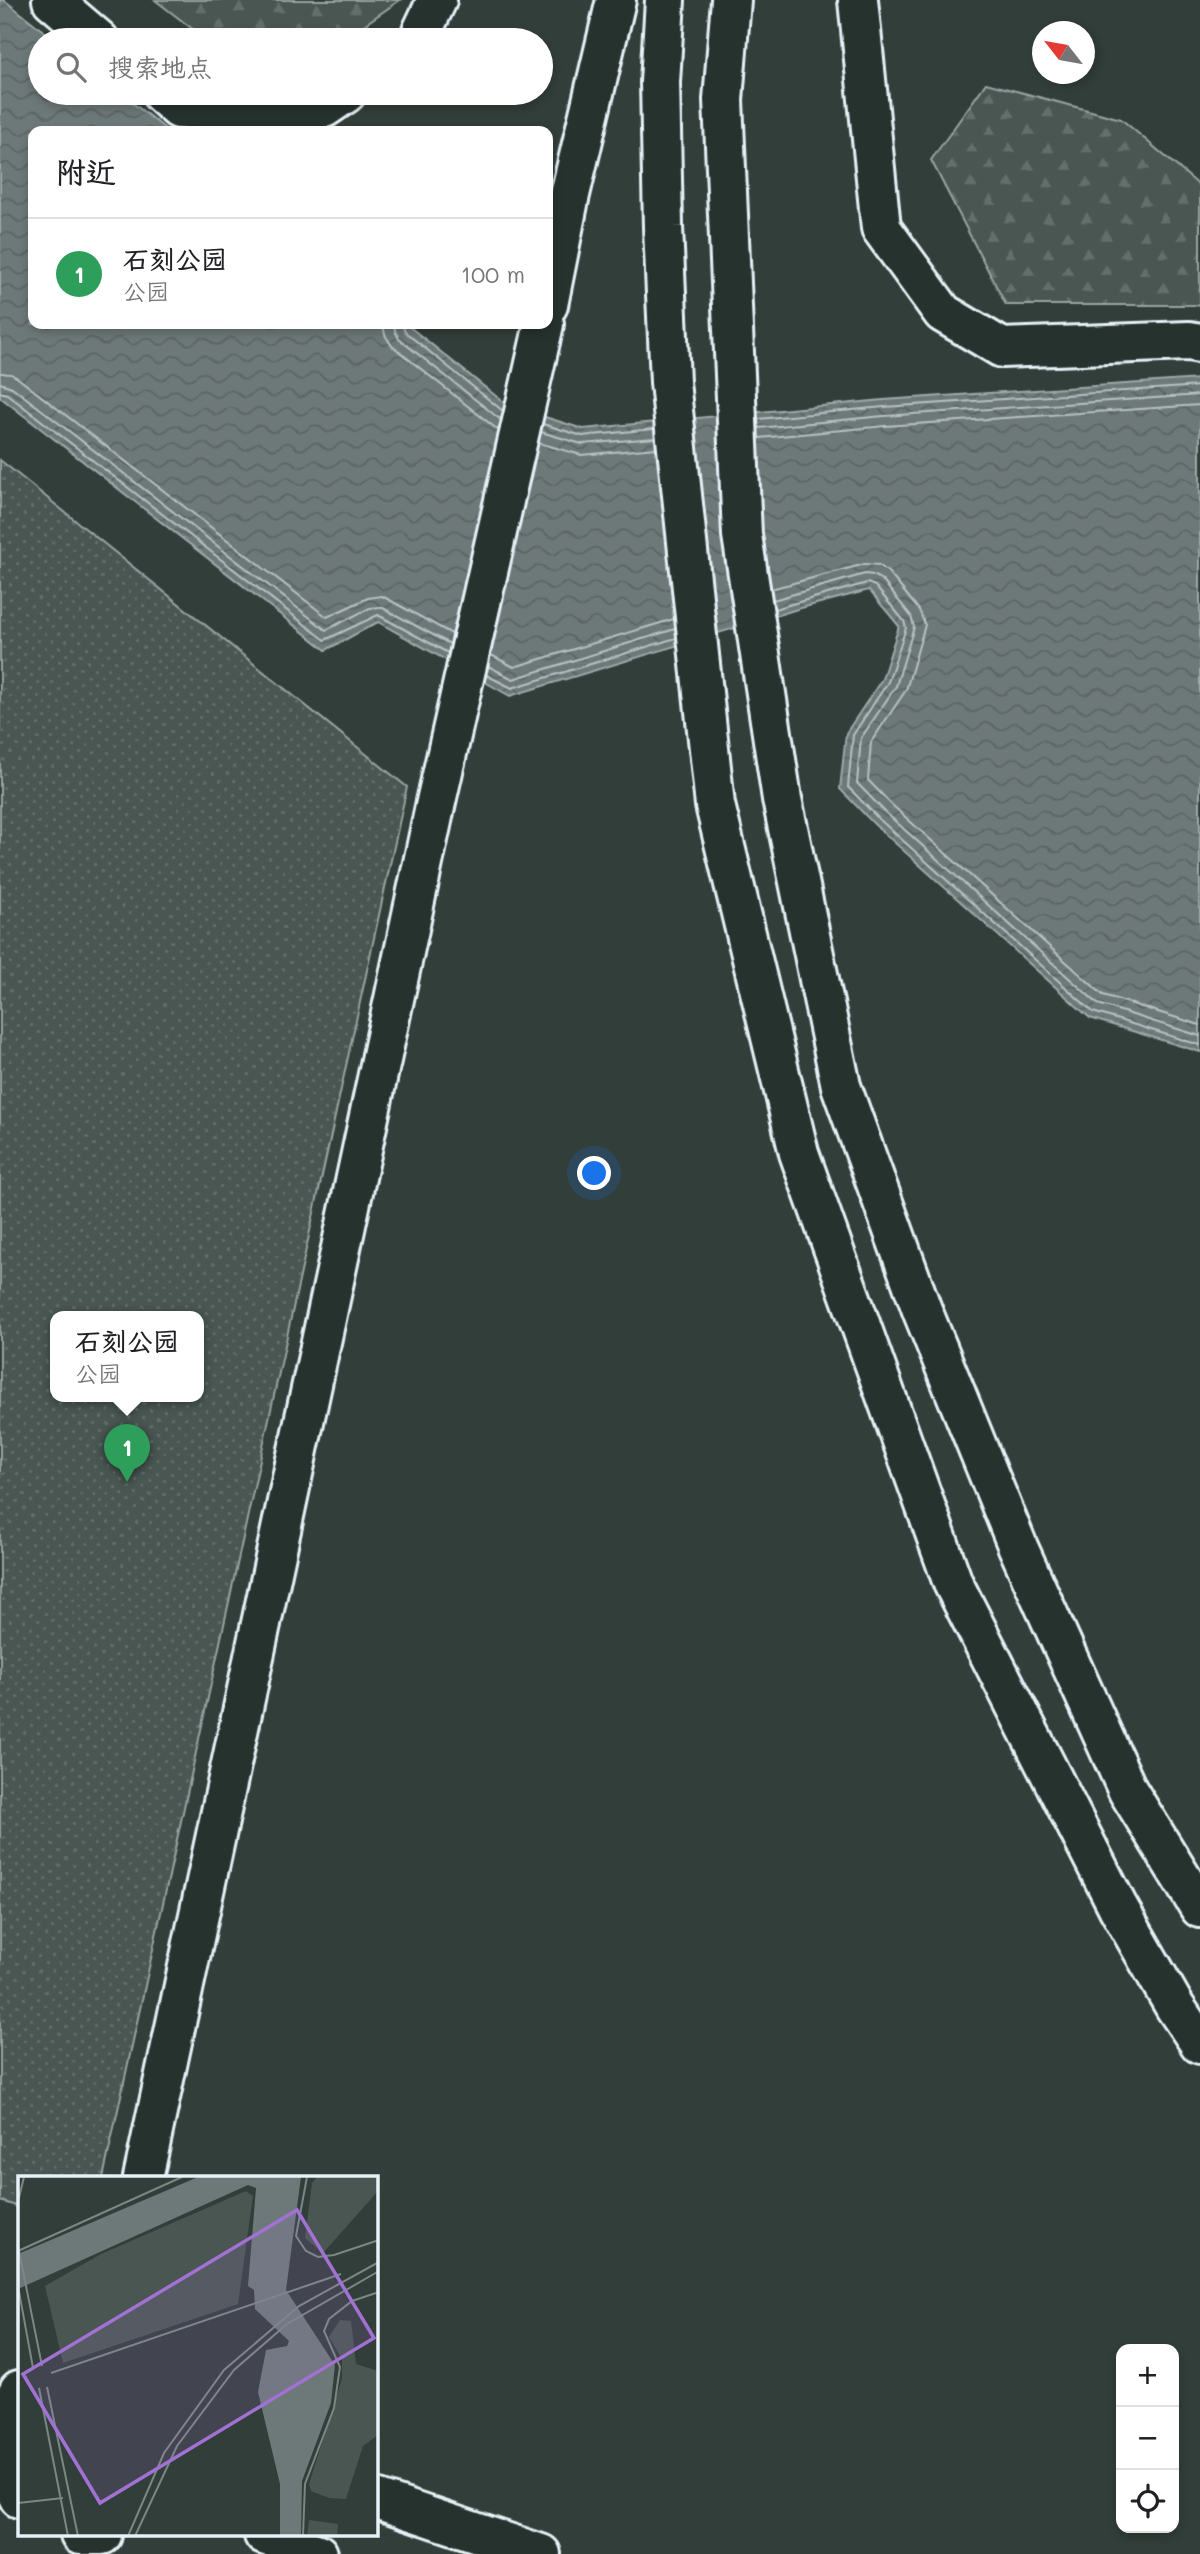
<!DOCTYPE html>
<html lang="zh">
<meta charset="utf-8">
<style>
body{margin:0;font-family:Mali,"LXGW WenKai TC",sans-serif;background:#f6f6f6;color:#202124}
.controls{position:absolute;right:21px;bottom:21px;display:grid;overflow:hidden;border-radius:14px;box-shadow:0 4px 10px #0003}
.controls button{width:63px;height:63px;display:grid;place-items:center;padding:0;border:0;border-bottom:2px solid #e0e0e0;background:#fff;color:#202124;font:35px sans-serif}
.compass{position:absolute;left:1032px;top:21px;width:63px;height:63px;border-radius:50%;background:#fff;box-shadow:0 4px 10px #0003;rotate:301deg}
.you{position:absolute;left:595px;top:1174px;width:24px;height:24px;margin:-18px;border:5px solid #fff;border-radius:50%;background:#1a73e8;box-shadow:0 0 0 10px #1a73e833}
.badge{display:grid;place-items:center;width:46px;height:46px;border-radius:50%;background:#847042;color:#fff;font-size:23px;font-weight:700}
.pin{position:absolute;translate:-50% -58px;filter:drop-shadow(0 2px 4px #0008)}
.pin::after{content:'';position:absolute;top:37px;width:24px;height:21px;background:inherit;clip-path:polygon(0 0,100% 0,50% 100%)}
.popup{position:absolute;left:50px;top:1311px;width:154px;height:91px;box-sizing:border-box;display:grid;place-content:center;border-radius:14px;background:#fff;filter:drop-shadow(0 2px 5px #0005);font-size:23px;white-space:nowrap;color:#757577}
.popup b{font-size:26px;color:#202124}
.popup::after{content:'';position:absolute;left:50%;top:100%;margin-left:-14px;border:14px solid transparent;border-top-color:#fff}
.list{margin:0;padding:0;list-style:none}
h2{display:flex;justify-content:space-between;align-items:center;height:91px;margin:0;padding:0 28px;font-size:30px}
h2 small{font-size:23px;font-weight:400;color:#757577}
.list li{display:grid;grid-template-columns:46px 1fr auto;gap:21px;align-items:center;box-sizing:border-box;height:112px;padding:0 28px;border-top:2px solid #e0e0e0}
.list b{display:block;font-size:26px;white-space:nowrap}
.list p{margin:0;font-size:23px;white-space:nowrap;color:#757577}
.list em{font-size:23px;font-style:normal;color:#757577}
.icon{flex:none;width:38px;height:38px;fill:none;stroke:currentColor;stroke-width:2;stroke-linecap:round;stroke-linejoin:round}
.map{position:relative;flex:none;width:1200px;height:2554px;overflow:hidden}
.search{position:absolute;background:#fff;box-shadow:0 4px 10px #0003;left:28px;top:28px;width:525px;height:77px;display:flex;align-items:center;gap:18px;box-sizing:border-box;padding:0 24px;border-radius:38px;color:#757577;font-size:26px}
.panel{position:absolute;background:#fff;box-shadow:0 4px 10px #0003;left:28px;top:126px;width:525px;height:203px;border-radius:14px}
.map>svg:first-child{display:block}
.forest{fill:url(#forest-firs);stroke:#98a4a4;stroke-width:2}
.park{fill:url(#park-dots);stroke:#98a4a4;stroke-width:2;fill-rule:evenodd}
.water{fill:url(#water-waves);stroke:#9ea9ab;stroke-width:2}
.lines{fill:none;stroke-linecap:round;stroke-linejoin:round}
.shore{stroke:#b7c1c5;stroke-width:2}
.street-casing{stroke:#e8f1f8;stroke-width:44}
.highway-casing{stroke:#e8f1f8;stroke-width:44}
.street{stroke:#26332d;stroke-width:38}
.highway{stroke:#26332d;stroke-width:38}
.inset-road{fill:none;stroke:#7b8685;stroke-width:2}
.view{fill:#a171d3;fill-opacity:0.15;stroke:#a171d3;stroke-width:3.5}
.inset-edge{fill:none;stroke:#e8f1f8;stroke-width:3.5}
</style>
<div class="map">
<svg width="1200" height="2554" viewBox="0 0 1200 2554">
<defs>
<pattern id="forest-firs" width="22" height="20" patternUnits="userSpaceOnUse" patternTransform="scale(1.75)"><rect width="22" height="20" fill="#495651"/><path d="M5 1l3.5 6h-7zM16 11l3.5 6h-7z" fill="#636f6b"/></pattern>
<pattern id="park-dots" width="8" height="8" patternUnits="userSpaceOnUse" patternTransform="scale(1.75)"><rect width="8" height="8" fill="#495651"/><path d="M2 2h.1M6 6h.1" fill="none" stroke="#636f6b" stroke-width="1.8" stroke-linecap="round"/></pattern>
<pattern id="water-waves" width="16" height="10" patternUnits="userSpaceOnUse" patternTransform="scale(1.75)"><rect width="16" height="10" fill="#6d7978"/><path d="M0 5q4-4 8 0t8 0" fill="none" stroke="#5b6363"/></pattern>
</defs>
<rect width="100%" height="100%" fill="#323e39"/>
<filter id="ink" filterUnits="userSpaceOnUse"><feTurbulence type="fractalNoise" baseFrequency=".0143" numOctaves="2"/><feDisplacementMap in="SourceGraphic" scale="14" xChannelSelector="R" yChannelSelector="G"/><feConvolveMatrix kernelMatrix="1 2 1 2 8 2 1 2 1" color-interpolation-filters="sRGB"/></filter>
<g filter="url(#ink)">
<path class="forest" d="M 155,0 L 400,0 L 342,40 L 207,40 Z
M 986,83 L 1121,119 L 1200,186 L 1200,305 L 1006,305 L 931,160 Z"/>
<path class="park" d="M 0,460 L 407,787 L 103,2178 L 19,2178 L 19,2207 L 0,2201 ZM 55,1316 L 199,1316 L 199,1396 L 55,1396 Z"/>
<path class="water" d="M 0,0 L 4,0 L 55,40 L 40,40 L 40,93 L 120,93 L 168,131 L 33,131 L 33,324 L 406,324 L 507,405 L 583,429 L 883,400 L 1200,379 L 1200,1052 L 1090,1018 L 874,824 L 840,789 L 846,733 L 882,679 L 899,626 L 869,590 L 801,608 L 510,696 L 378,622 L 326,650 L 0,397 Z"/>
<g class="lines">
<path class="shore" d="M 383,324 L 385,335 L 392,346 L 498,430
M 394,324 L 395,331 L 399,339 L 501,420
M 402,324 L 405,332 L 503,411
M 0,373 L 11,374 L 19,379 L 327,617 L 368,598 L 382,596 L 452,634
M 0,383 L 12,387 L 326,630 L 370,608 L 381,607 L 450,644
M 0,392 L 7,394 L 325,640 L 378,615 L 448,653
M 758,419 L 884,407 L 1200,386
M 543,424 L 582,436 L 654,429
M 758,428 L 884,416 L 1200,395
M 541,432 L 582,444 L 655,438
M 759,438 L 885,426 L 1200,405
M 539,443 L 581,455 L 656,448
M 771,589 L 865,564 L 879,565 L 889,573 L 919,610 L 925,625 L 906,690 L 871,742 L 868,780 L 892,805 L 1103,995 L 1200,1025
M 773,600 L 865,574 L 873,575 L 882,580 L 911,616 L 914,627 L 896,686 L 861,738 L 857,783 L 885,812 L 1098,1004 L 1200,1036
M 774,609 L 867,583 L 875,586 L 904,621 L 906,628 L 888,682 L 853,735 L 848,787 L 879,819 L 1093,1012 L 1200,1045
M 491,655 L 514,667 L 674,619
M 488,666 L 513,679 L 675,629
M 486,675 L 512,688 L 676,638"/>
<defs>
<path id="street" d="M 52,0 L 99,40
M 858,0 L 881,228 L 943,313 L 1002,348 L 1189,341 L 1200,343
M 418,40 L 437,0
M 161,93 L 179,109 L 324,108 L 346,93"/>
<path id="highway" d="M 665,0 L 660,82 L 663,227 L 670,382 L 715,805 L 799,1153 L 953,1583 L 1118,1907 L 1175,2007 L 1200,2044
M 731,0 L 723,100 L 742,535 L 782,799 L 841,1086 L 922,1310 L 1018,1547 L 1128,1791 L 1200,1908
M 548,305 L 569,199 L 616,0
M 143,2178 L 436,802 L 544,324
M 19,2390 C 0,2425 0,2464 19,2498
M 376,2499 L 541,2554
M 80,2535 L 102,2535
M 264,2535 L 318,2554"/>
</defs>
<use href="#street" class="street-casing"/>
<use href="#highway" class="highway-casing"/>
<use href="#street" class="street"/>
<use href="#highway" class="highway"/>
</g>
</g>
<g transform="translate(18 2176)">
<rect width="360" height="360" fill="#323e39"/>
<path d="M 299,1 L 360,1 L 360,15 L 305,77 L 287,62 L 294,7 ZM 322,144 L 333,145 L 338,188 L 360,195 L 360,259 L 345,270 L 328,323 L 311,322 L 293,315 L 291,308 L 324,203 L 324,183 L 311,161 ZM 291,344 L 320,348 L 319,360 L 289,360 Z" fill="#495651"/>
<path d="M 228,15 L 235,20 L 220,128 L 45,187 L 27,110 L 83,78 Z" fill="#495651"/>
<path d="M 180,1 L 283,1 L 268,114 L 317,189 L 313,227 L 284,305 L 283,360 L 262,360 L 262,308 L 240,216 L 248,174 L 269,170 L 271,165 L 237,133 L 236,114 L 230,110 L 238,12 L 230,9 L 0,113 L 0,78 Z" fill="#6d7978"/>
<path class="inset-road" d="M 289,1 L 278,60 L 288,75 L 300,81 L 316,79 L 361,64M 0,26 L 6,1M 0,70 L 24,190M 0,75 L 164,1M 0,110 L 15,192M 33,197 L 323,98M 29,211 L 60,360M 21,212 L 50,360M 0,327 L 45,322M 110,360 L 146,277 L 206,194 L 281,130 L 361,86M 117,360 L 159,270 L 216,194 L 269,148 L 361,95M 285,360 L 287,308 L 316,232 L 322,191 L 306,155 L 311,143 L 334,125 L 361,116"/>
<path class="view" d="M 279,34 L 356,162 L 82,327 L 5,198 Z"/>
<rect width="360" height="360" class="inset-edge"/>
</g>
</svg>
<div class="controls">
<button>+</button>
<button>−</button>
<button><svg class="icon" aria-label="locate" viewBox="0 0 24 24"><circle cx="12" cy="12" r="6"/><path d="M12 2v4M12 18v4M2 12h4M18 12h4"/></svg></button>
</div>
<svg class="compass" viewBox="-18 -18 36 36"><path d="M0-13l5 13h-10z" fill="#e53935"/><path d="M0 13l5-13h-10z" fill="#757577"/></svg>
<div class="you"></div>
<div class="pin badge" style="left:127px;top:1482px;background:#2e9e5b">1</div>
<div class="popup"><b>石刻公园</b>公园</div>
<div class="search"><svg class="icon" aria-label="search" viewBox="0 0 24 24"><circle cx="10" cy="10" r="6"/><path d="M15 15l6 6"/></svg>搜索地点</div>
<section class="panel">
<h2>附近<small></small></h2>
<ul class="list">
<li><span class="badge" style="background:#2e9e5b">1</span><div><b>石刻公园</b><p>公园</p></div><em>100 m</em></li>
</ul>
</section>
</div>
